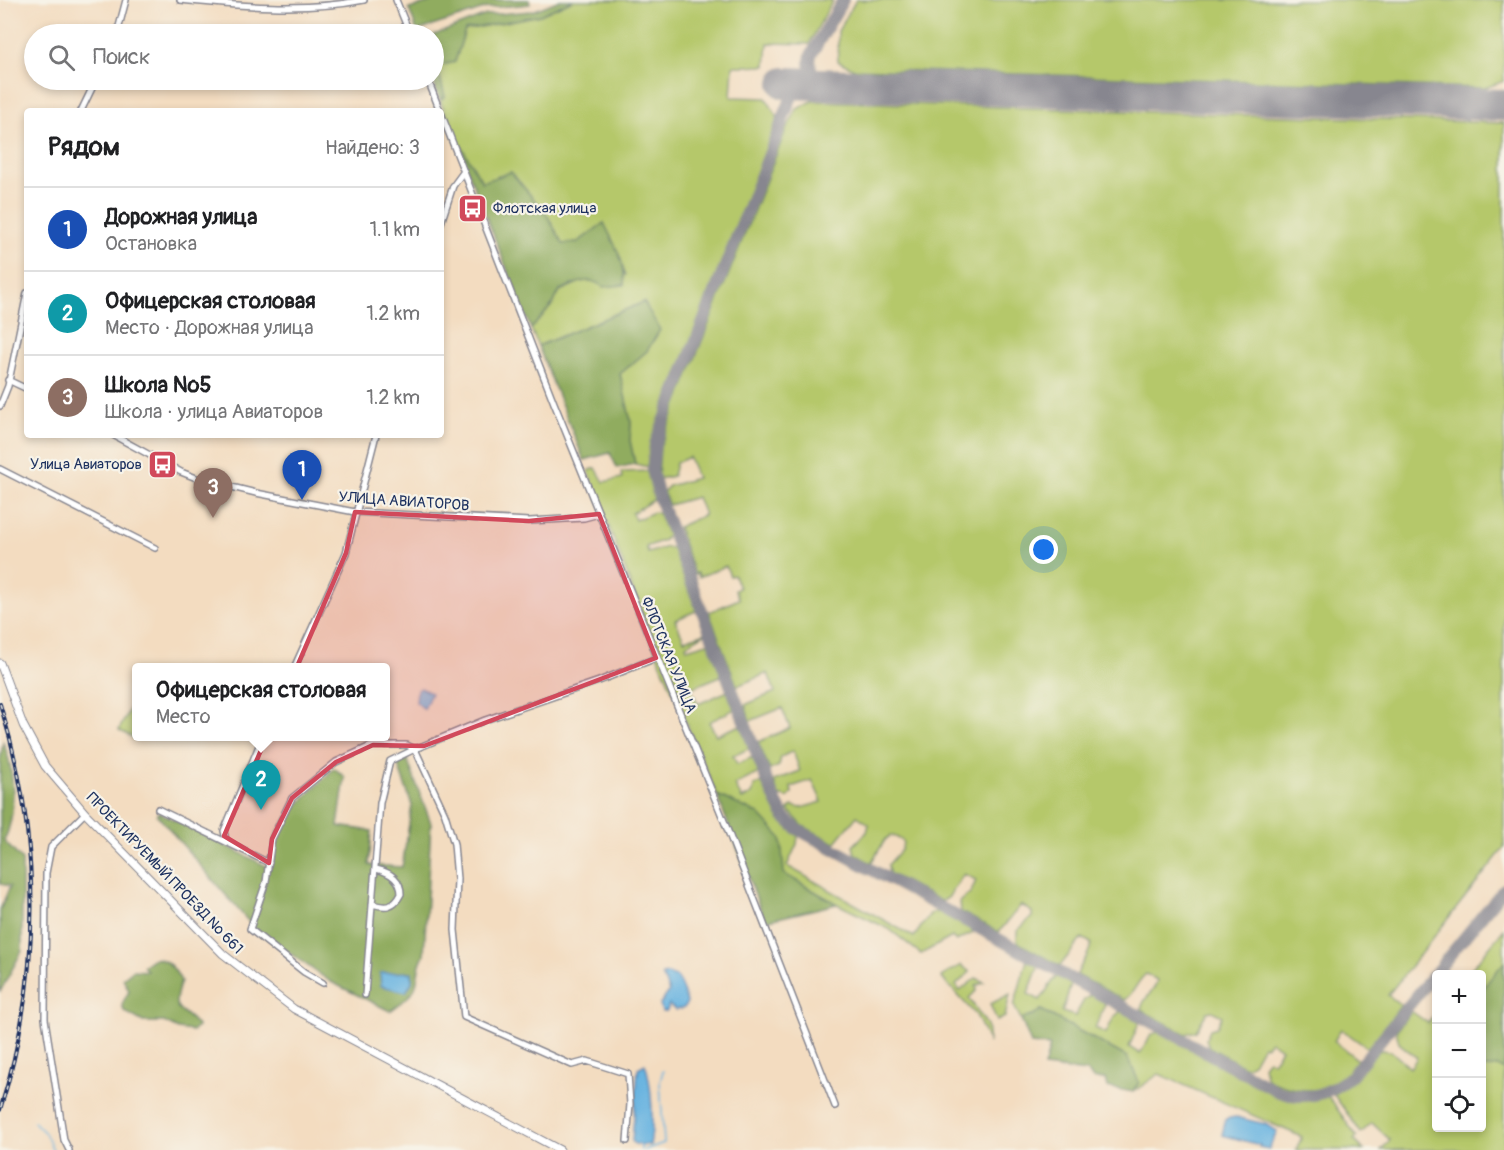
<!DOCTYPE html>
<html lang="ru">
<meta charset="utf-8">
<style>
body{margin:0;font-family:Pangolin,sans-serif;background:#f6f6f6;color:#202124}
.controls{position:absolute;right:18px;bottom:18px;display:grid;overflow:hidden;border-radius:6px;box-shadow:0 3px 9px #0003}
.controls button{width:54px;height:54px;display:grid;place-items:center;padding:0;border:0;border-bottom:2px solid #e0e0e0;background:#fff;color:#202124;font:30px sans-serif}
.you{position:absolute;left:1044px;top:550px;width:21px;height:21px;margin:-15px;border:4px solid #fff;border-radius:50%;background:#1a73e8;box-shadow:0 0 0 9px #1a73e833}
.badge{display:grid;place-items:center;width:39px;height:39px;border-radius:50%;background:#d1495b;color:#fff;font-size:20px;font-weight:700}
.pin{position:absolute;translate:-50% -50px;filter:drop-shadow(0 2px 3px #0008)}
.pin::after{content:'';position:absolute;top:32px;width:21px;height:18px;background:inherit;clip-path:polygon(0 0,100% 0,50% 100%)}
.popup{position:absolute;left:132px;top:663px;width:258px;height:78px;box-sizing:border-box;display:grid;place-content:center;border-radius:6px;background:#fff;filter:drop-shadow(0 2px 4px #0005);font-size:20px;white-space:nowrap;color:#757577}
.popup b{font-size:22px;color:#202124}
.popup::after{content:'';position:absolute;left:50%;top:100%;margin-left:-12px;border:12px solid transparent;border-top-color:#fff}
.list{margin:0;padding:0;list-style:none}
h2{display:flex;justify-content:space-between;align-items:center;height:78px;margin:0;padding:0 24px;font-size:26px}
h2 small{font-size:20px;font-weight:400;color:#757577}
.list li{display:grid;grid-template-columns:39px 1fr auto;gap:18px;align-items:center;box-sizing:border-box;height:84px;padding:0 24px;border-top:2px solid #e0e0e0}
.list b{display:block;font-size:22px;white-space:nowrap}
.list p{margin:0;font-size:20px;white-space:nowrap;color:#757577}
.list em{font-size:20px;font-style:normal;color:#757577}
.icon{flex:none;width:33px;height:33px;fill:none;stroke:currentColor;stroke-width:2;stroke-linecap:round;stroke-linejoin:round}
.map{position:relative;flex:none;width:1504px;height:1150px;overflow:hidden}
.search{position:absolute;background:#fff;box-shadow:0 3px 9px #0003;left:24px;top:24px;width:420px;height:66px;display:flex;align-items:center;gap:15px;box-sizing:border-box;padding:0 21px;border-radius:33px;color:#757577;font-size:22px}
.panel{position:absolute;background:#fff;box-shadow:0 3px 9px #0003;left:24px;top:108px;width:420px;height:330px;border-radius:6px}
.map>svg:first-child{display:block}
.green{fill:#b5c86b;stroke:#687c64;stroke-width:1.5}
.forest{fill:#90ac5f;stroke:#566e5e;stroke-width:1.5}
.water{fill:#67b3e0;stroke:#41719f;stroke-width:1.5}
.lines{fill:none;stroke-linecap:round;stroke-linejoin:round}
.stream{stroke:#67b3e0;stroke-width:1.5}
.taxiway{stroke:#87868f;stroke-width:12}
.runway{stroke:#87868f;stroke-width:32}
.minor-casing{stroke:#87868f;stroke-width:8}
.major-casing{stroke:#87868f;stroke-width:9}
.minor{stroke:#fff;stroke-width:5}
.major{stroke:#fff;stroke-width:7}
.rail-casing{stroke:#1b2f5e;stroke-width:4}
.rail{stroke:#f7f3e8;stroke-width:1.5;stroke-dasharray:4.5;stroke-linecap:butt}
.marked{fill:#d1495b;fill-opacity:0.2;stroke:#d1495b;stroke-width:4.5;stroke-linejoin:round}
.labels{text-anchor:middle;stroke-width:4.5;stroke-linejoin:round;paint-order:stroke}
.poi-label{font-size:15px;fill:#1b2f5e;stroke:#f7f3e8;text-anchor:start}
.street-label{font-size:15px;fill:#1b2f5e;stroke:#f7f3e8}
</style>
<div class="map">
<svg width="1504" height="1150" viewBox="0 0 1504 1150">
<rect width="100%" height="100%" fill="#f7f3e8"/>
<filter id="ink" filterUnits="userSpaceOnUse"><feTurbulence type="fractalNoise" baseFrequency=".0167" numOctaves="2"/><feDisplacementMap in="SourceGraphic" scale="12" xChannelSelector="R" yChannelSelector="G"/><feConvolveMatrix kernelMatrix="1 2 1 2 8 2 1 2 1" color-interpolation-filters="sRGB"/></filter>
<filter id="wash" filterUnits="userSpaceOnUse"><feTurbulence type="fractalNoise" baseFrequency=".008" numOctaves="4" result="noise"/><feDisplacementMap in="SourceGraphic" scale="24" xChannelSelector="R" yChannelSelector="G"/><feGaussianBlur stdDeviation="1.35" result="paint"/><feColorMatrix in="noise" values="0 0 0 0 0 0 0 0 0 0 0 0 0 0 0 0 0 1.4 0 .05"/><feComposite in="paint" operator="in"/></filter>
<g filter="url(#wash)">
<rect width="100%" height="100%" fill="#f3dcc0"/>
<path class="green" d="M 573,0 L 833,0 L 809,44 L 768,43 L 766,66 L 733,66 L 731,97 L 766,98 L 780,121 L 658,427 L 648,467 L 635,464 L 630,441 L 631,422 L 620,374 L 647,351 L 644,302 L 538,346 L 531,329 L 553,304 L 560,291 L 585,280 L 626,275 L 604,223 L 578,242 L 563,244 L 547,215 L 482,182 L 451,129 L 440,100 L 445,97 L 437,66 L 455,62 L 465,30 L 540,15 Z
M 856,0 L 1504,0 L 1504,81 L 1485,88 L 854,69 L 838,61 L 838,31 Z
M 812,101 L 1504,123 L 1504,848 L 1388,995 L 1401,1005 L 1369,1049 L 1341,1029 L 1334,1041 L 1358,1060 C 1339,1096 1299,1096 1267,1079 L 1263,1066 L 1268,1059 L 1273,1062 L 1281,1049 L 1270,1041 L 1266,1046 L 1263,1045 L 1253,1063 L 1245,1067 L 1209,1047 L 1206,1039 L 1210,1029 L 1217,1027 L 1222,1016 L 1212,1011 L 1207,1012 L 1196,1031 L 1186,1034 L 1141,1010 C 1143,996 1155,993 1157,980 L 1146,974 C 1136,982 1135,993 1124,1000 L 1077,975 C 1080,963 1090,956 1091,943 L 1082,938 L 1060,966 L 1017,942 L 1017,931 L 1032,917 L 1032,912 L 1021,905 L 999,932 L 961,912 L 960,901 L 971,892 L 976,880 L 964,874 L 948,898 L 941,901 L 889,873 L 888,865 L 902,849 L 903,841 L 892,835 L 885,840 L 871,863 L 855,854 L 853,846 L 867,832 L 869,824 L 857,816 L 835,843 L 803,826 L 788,810 L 792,806 L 801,808 L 822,802 L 812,780 L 791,787 L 792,793 L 788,798 L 778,795 L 774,781 L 800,771 L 793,751 L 781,757 L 779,766 L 770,770 L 758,742 L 790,728 L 782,708 L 750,721 L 745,705 L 775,692 L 768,673 L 737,686 L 709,612 L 739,599 L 735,590 L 739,588 L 734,575 L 730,576 L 726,566 L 699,577 L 698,573 L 694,574 L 678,527 L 704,515 L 697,497 L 669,505 L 663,492 L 669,486 L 697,478 L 689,457 L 676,463 L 673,476 L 658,479 L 660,447 L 786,130 L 797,109 Z
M 596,468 L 604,482 L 622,478 L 621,472 L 649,471 L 655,499 L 632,513 L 635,520 L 654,512 L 659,514 L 668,535 L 664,540 L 646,547 L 648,553 L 667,547 L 674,549 L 698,610 L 675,620 L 684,640 L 706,633 L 686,645 L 687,649 L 707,643 L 711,646 L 723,675 L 691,688 L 698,704 L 728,691 L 735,709 L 709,722 L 716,735 L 741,725 L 750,748 L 733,756 L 737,764 L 753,757 L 759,770 L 757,774 L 735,785 L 742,799 L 752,794 L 755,785 L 764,783 L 777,812 L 798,836 L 797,844 L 787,866 L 914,937 L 930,914 L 939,911 L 974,929 L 973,933 L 956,941 L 952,937 L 921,954 L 889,929 L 837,904 L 784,874 L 731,802 L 717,795 L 658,657 L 588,471 Z
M 136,696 L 136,736 L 139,737 L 137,740 L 119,730 Z
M 1504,929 L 1504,1150 L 1381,1150 L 1390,1140 L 1372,1123 L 1361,1133 L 1334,1095 L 1380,1050 L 1391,1051 L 1410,1068 L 1417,1058 L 1399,1043 L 1396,1031 L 1411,1011 L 1428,1023 L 1436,1013 L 1436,1128 L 1482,1128 L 1482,974 L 1467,974 Z
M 1027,960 L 1039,965 L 1028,994 L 1040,1000 L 1057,975 L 1072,982 L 1062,1012 L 1075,1016 L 1084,1000 L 1092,994 L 1106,1002 L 1095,1028 L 1106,1033 L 1114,1017 L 1122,1010 L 1140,1021 L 1129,1047 L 1140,1054 L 1151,1035 L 1160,1031 L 1287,1098 L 1328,1096 L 1357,1137 L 1354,1140 L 1364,1150 L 1296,1150 L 1302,1137 L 1159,1074 L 1133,1092 L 1139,1082 L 1127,1057 L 1041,1010 L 1033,1016 L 1021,1019 L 1014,1006 Z
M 961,965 L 970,972 L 956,985 L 960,991 L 976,978 L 984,982 L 976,986 L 977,990 L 969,998 L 987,1025 L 989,1043 L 976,1015 L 941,977 Z
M 1010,994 L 1005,1017 L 997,1021 L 990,1004 Z"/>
<path class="forest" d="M 439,0 L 529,0 L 530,4 L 487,8 L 417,31 L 409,9 Z
M 560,0 L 573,0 L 540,15 L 465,30 L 455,62 L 437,66 L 445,97 L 440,100 L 433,80 L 434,35 L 486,15 L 532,11 Z
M 451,129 L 482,182 L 511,172 L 547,215 L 563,244 L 578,242 L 604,223 C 613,242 627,263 624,285 L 603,287 C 589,275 575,284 560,290 L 553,304 L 531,329 Z
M 644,302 L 660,330 L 647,351 L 620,374 L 631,422 L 630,441 L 635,464 L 617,468 L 610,453 L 584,460 L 538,346 Z
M 3,742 C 15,770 17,814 4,841 L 22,860 L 22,951 L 0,992 L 0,910 L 10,886 L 0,884 L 0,761 Z
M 407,759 L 431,823 L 424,955 C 417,966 419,977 415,988 C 410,998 398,1005 390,1011 L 331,982 L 254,928 L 157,815 L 159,812 L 270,868 L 277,833 L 294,809 L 334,768 L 345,777 L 338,826 L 372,831 L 369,865 L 402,867 L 412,805 L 398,765 Z
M 717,795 L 759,814 L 781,838 L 784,874 L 837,904 L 765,921 Z
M 154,958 C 168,959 175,969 181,981 C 169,1016 180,1003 198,1027 L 192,1031 L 178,1029 L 164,1022 L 143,1022 L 124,1011 L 122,1004 L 129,991 L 123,978 L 133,970 L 147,971 L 143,966 Z
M 1504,962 L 1504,1070 L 1498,1066 L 1482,1069 L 1482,989 Z
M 1041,1010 L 1127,1057 L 1139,1082 L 1133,1092 L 1107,1087 L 1105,1079 L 1093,1079 L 1088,1072 L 1044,1067 L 1050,1046 L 1031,1044 L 1021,1019 L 1033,1016 Z"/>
<path class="water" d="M 421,688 L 431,693 L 424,709 L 416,702 L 417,690 Z
M 412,972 L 412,982 L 406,992 L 381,986 L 380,973 Z
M 668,974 L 678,978 L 687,1002 L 684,1008 L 675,1010 L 669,1005 L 667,1011 L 662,1012 L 660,1004 L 669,992 L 662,975 Z
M 645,1064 C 652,1082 654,1126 650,1145 L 635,1144 L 632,1141 L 638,1068 Z
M 1235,1117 L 1265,1124 L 1277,1131 L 1269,1149 L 1259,1147 L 1260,1145 L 1222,1135 L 1226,1119 Z"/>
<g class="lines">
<path class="stream" d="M 34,1122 L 45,1133 L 53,1150
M 641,1150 L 641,1144
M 644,1150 L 664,1143 L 660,1082 L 663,1071"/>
<path class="taxiway" d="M 803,84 L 792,96 L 655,444 L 652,470 L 659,498 L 770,789 L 784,817 L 797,829 L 1279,1092 C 1307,1101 1328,1095 1351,1076 L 1504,889
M 827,85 C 814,79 808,70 811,55 L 843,0
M 1499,105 L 1504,104"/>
<path class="runway" d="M 785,83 L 1504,105"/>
</g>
</g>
<g filter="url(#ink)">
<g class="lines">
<defs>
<path id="minor" d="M 180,0 C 239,6 305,12 364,0
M 396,0 L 410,34
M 117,34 L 126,0
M 428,80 L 440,111
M 81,111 L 96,80
M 441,113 L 554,403 L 724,821 L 835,1106
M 441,223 L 453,186 L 464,171
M 8,380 L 27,389
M 0,406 L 8,386 L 27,293
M 113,435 L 181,472 L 199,479 L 256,493 L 355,512 L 529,521 L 584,518 L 599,514
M 0,469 L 155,548
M 294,668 L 346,553 L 376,435
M 158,809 L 269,863
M 226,840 L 224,831 L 263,736
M 372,904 C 385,908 394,908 401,894 C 401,879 389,872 376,869
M 323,983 L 304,972 L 250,929 L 266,882 L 272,839 L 292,798 L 336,762 L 373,745 L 407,745 L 415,749 L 485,720 L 599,681 L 656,658
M 365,995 L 380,803 L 390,761 L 415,749 L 445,814 L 454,844 L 457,879 L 455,930 L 464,1017 L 572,1065 L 587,1061 L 628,1074 L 630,1104 L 627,1141
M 69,1150 L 64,1140 L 45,1019 L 46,873 L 51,847 L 85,813"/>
<path id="major" d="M 0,663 L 23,725 L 45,766 L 85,813 L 223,954 L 294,1009 L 560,1150"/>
</defs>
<use href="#minor" class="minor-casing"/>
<use href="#major" class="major-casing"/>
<use href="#minor" class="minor"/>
<use href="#major" class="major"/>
<defs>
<path id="rail" d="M 0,704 C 42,837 42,976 0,1110"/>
</defs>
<use href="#rail" class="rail-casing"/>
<use href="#rail" class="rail"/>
</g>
</g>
<path class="marked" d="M 355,512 L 529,521 L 599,514 L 656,658 L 424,746 L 373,745 L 336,762 L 292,798 L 272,839 L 269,863 L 224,836 L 346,553 Z"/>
<defs>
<symbol id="bus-square" viewBox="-11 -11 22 22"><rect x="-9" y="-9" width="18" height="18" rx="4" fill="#d1495b" stroke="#f7f3e8"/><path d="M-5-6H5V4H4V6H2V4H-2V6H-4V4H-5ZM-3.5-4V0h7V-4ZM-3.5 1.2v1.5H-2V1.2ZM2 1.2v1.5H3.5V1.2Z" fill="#fff"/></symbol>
</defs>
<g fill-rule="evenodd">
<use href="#bus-square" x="456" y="192" width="33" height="33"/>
<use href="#bus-square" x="146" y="448" width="33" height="33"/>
</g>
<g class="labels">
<g class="poi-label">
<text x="493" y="213">Флотская улица</text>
<text x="142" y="469" text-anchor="end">Улица Авиаторов</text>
</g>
<g class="street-label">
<text transform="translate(404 501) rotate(4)" y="5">УЛИЦА АВИАТОРОВ</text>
<text transform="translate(669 655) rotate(68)" y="5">ФЛОТСКАЯ УЛИЦА</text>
<text transform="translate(165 873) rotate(46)" y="5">ПРОЕКТИРУЕМЫЙ ПРОЕЗД № 661</text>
</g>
</g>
</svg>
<div class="controls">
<button>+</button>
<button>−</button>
<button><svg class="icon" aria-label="locate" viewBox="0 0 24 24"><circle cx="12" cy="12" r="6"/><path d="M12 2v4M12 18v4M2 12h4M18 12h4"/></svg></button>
</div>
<div class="you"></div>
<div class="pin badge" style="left:302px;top:500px;background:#1a4fb4">1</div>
<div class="pin badge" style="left:261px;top:810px;background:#0f9aa8">2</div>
<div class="popup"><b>Офицерская столовая</b>Место</div>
<div class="pin badge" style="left:213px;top:518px;background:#8d6e63">3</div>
<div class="search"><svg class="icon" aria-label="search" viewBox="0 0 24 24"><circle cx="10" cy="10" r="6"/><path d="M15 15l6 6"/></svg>Поиск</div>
<section class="panel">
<h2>Рядом<small>Найдено: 3</small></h2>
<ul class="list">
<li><span class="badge" style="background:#1a4fb4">1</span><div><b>Дорожная улица</b><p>Остановка</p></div><em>1.1 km</em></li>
<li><span class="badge" style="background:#0f9aa8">2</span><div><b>Офицерская столовая</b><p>Место · Дорожная улица</p></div><em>1.2 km</em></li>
<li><span class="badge" style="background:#8d6e63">3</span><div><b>Школа №5</b><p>Школа · улица Авиаторов</p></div><em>1.2 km</em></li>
</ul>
</section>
</div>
